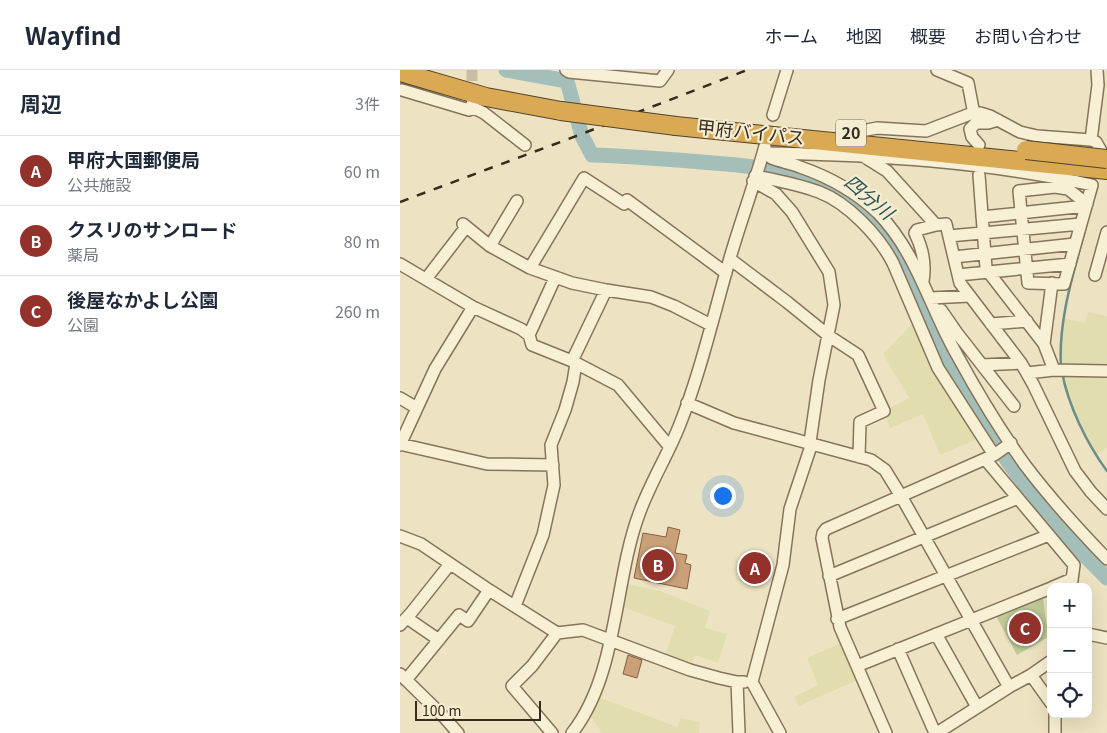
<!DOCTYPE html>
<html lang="ja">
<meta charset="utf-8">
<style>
body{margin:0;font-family:Georgia,"Noto Sans JP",serif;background:#f6f6f7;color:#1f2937}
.controls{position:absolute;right:15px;bottom:15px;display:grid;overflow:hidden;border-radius:10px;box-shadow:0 5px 20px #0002}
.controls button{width:45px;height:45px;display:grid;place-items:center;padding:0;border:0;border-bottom:1px solid #e0e1e3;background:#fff;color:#1f2937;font:25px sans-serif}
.scale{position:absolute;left:15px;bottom:12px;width:126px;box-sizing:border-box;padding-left:5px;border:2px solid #362b1d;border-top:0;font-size:14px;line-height:18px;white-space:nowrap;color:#362b1d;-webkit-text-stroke:4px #f4edd1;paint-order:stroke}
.you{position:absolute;left:322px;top:425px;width:18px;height:18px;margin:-12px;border:4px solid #fff;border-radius:50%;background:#1a73e8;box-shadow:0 0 0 8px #1a73e833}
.badge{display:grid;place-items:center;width:32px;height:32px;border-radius:50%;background:#93322b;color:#fff;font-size:16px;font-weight:700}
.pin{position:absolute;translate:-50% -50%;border:2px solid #fff;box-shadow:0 1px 5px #0006}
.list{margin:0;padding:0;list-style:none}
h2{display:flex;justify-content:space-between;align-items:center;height:65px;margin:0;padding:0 20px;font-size:21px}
h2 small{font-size:16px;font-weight:400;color:#747a83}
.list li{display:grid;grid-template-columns:32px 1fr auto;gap:15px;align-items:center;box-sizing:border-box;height:70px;padding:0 20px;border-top:1px solid #e0e1e3}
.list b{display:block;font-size:19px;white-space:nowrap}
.list p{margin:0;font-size:16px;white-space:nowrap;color:#747a83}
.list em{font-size:16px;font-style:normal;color:#747a83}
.icon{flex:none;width:28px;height:28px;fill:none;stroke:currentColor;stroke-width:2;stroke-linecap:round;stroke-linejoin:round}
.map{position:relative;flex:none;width:707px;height:663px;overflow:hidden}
header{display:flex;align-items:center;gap:30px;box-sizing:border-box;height:70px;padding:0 25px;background:#fff;border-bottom:1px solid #e0e1e3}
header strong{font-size:24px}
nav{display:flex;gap:28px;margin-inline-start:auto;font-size:18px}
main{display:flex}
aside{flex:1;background:#fff}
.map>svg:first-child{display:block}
.farmland{fill:#e2ddaf}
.green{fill:#c0ca96}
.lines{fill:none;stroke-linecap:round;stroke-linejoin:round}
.stream{stroke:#6b8d87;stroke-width:2.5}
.river{stroke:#a4bfb9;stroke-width:15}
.building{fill:#caa078;stroke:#846040}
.minor-tunnel{stroke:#c8bea1;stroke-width:11;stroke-dasharray:11 5.5;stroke-linecap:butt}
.minor-casing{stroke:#86745a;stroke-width:14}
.highway-casing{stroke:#53422e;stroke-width:20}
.minor{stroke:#f8f0d4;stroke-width:11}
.highway{stroke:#daa954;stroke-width:18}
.rail{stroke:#362b1d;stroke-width:2.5;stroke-dasharray:9 9;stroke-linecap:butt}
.highway-bridge-casing{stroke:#53422e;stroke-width:20;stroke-linecap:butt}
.highway-bridge{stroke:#daa954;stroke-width:18}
.labels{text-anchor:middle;stroke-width:4.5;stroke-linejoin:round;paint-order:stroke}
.shield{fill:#f4edd1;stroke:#6f6553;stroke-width:1}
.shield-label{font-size:16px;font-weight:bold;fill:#362b1d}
.street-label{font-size:18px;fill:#362b1d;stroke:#f4edd1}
.water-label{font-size:19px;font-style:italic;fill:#2d5555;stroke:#f4edd1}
</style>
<header>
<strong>Wayfind</strong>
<nav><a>ホーム</a><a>地図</a><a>概要</a><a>お問い合わせ</a></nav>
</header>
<main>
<aside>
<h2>周辺<small>3件</small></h2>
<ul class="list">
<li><span class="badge">A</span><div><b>甲府大国郵便局</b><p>公共施設</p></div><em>60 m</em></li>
<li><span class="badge">B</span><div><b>クスリのサンロード</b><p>薬局</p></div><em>80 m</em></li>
<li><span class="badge">C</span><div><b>後屋なかよし公園</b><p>公園</p></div><em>260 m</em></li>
</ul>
</aside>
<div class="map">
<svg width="707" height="663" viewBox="0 0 707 663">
<rect width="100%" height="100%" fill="#ede3c2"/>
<path class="farmland" d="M 689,242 L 707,246 L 707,378 L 695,385 L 665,321 L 661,300 L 659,277 L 663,248 L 684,253 Z
M 517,249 L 582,367 L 540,385 L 523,344 L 490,358 L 484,341 L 509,328 L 483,284 Z
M 227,514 L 260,521 L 310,541 L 305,558 L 327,564 L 318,593 L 295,585 L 290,600 L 264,590 L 275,556 L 223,537 Z
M 446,571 L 462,608 L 399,636 L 394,627 L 418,615 L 407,588 Z
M 198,627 L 277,657 L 281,648 L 300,652 L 299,663 L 202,663 L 190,646 Z"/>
<path class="green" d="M 643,527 C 644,540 646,553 650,566 L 617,585 L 596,546 Z"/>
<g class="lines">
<path class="stream" d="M 661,297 C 658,249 674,202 686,156
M 662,302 C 668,335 687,374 707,401"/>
<path class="river" d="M 106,0 L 167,11 L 182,66 L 192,85 C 229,86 265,89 301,92 C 344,95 392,99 430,119 C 488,151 503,197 528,253 C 540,280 554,308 569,333 C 608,396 654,457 707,508"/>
</g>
<path class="building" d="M 268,457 L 280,460 L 275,483 L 287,485 L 285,493 L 291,495 L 287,519 L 234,508 L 243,463 L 266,467 Z
M 228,585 L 242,590 L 237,608 L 223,604 Z"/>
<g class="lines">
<path class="minor-tunnel" d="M 72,0 L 72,28"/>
<defs>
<path id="minor" d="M 166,0 L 169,2 L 260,11 L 268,0
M 537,0 L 568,13 L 573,39
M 2,20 L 69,40 L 74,38
M 72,34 L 74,38 L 84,43 L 125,75
M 373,45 L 387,0
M 451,63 L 477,58 L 526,61 L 570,44 L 580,43 L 590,46 L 620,62 L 637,66 L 691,70 L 696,72 L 707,92
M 691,70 L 698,15 L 697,0
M 579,75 L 572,67 L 570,59 L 576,53 L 588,53 L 598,50
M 364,81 L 370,83 C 478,85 586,92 692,115 L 664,214 L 628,213 L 619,121 L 655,117 L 668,119 L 687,134
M 370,83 L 371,88 C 381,92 391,93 400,97 C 429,107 456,122 478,143 C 517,183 530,238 557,285 C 577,322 600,360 625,395 C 650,428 678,459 707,489
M 463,86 L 487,101 L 536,155 L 546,154 L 560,213 L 621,293 L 633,314 L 675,401 L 691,422 L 707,439
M 579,105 L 586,198 L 593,208 L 644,274 L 654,300 L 707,301
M 355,106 C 377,110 398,114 419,122 C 448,133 479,166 493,193 L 538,298 L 594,385
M 353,111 L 376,124 L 392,142 L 429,202 L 434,235 L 419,310 L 410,372
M 582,147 L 686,136
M 63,154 L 90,176 L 130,198 L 172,213 L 206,220 L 251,227 L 274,236 L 311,255
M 549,166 L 681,154
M 90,176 L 117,131
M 554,187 L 675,174
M 330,189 L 387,232 L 429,266 L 458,285 L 484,341 L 460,352 L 459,387
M 0,194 L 73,237 L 121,259 L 129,265 L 132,275 L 172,291 L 218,315 L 269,376
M 130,198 L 184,108 L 224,134 L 227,130 L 326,203
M 558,205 L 670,194
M 695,205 L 707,162
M 26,209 L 66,157
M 523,211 C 526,194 523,179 515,163 L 517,160 L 536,155
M 530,228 L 570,226
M 541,240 L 557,263 L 614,336
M 591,254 L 627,251
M 129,265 L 155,208
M 644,274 L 652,213
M 172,291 L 206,220
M 582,295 L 621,293
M 627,303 L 654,300
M 0,328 L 17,338
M 287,333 L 334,353 L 471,390 L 485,400 L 501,426 L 609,617
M 0,374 L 87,394 L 153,395
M 0,375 L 35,299 L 73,237
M 585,389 L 674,495 L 671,517
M 0,466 L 21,474 L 89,520 L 157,563 L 183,560 L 290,600 L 319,608 L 337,612
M 429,506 L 618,428
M 653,517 L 672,509
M 115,536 L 143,465 L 154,415 L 151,375 L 165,340 L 173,312 L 176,293
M 7,548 L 39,570
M 437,549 L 649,465
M 0,555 L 11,543 L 50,494
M 536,564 L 577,637
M 688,564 L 707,568
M 498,579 L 535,663
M 457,596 L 651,518
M 0,604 L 44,647 L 58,663
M 631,605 L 651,633
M 6,610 L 59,545 L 68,551 L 89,520
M 152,663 L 112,616 L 132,596 L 157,563
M 172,663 C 218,605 214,511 239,444 C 250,413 268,385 280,354 C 301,301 314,243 330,188 C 341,150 355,113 365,76
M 339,663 L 337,612 L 344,612
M 380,663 L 352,612 L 383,495 L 390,439 L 412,373
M 486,663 L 440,557 L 422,468 L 423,463 L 426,459 L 594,385 L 611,373
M 537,663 L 609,617 L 631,605 L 651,591
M 655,663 L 655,644"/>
<path id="highway" d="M 0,2 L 86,27 L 161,41
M 276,56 L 707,100"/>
</defs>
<use href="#minor" class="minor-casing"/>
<use href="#highway" class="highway-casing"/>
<use href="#minor" class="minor"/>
<use href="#highway" class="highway"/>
<path class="rail" d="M 0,132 L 179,65 L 347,0"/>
<defs>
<path id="highway-bridge" d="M 161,41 L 276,56
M 626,80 L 707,89"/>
</defs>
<use href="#highway-bridge" class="highway-bridge-casing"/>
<use href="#highway-bridge" class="highway-bridge"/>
</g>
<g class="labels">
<rect class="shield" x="436" y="49.5" width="30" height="27" rx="4"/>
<g class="shield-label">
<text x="451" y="69">20</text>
</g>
<g class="street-label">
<text transform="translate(351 63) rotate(6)" y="6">甲府バイパス</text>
</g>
<g class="water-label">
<text transform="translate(469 127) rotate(40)" y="7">四分川</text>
</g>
</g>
</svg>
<div class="controls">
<button>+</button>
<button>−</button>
<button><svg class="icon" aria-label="locate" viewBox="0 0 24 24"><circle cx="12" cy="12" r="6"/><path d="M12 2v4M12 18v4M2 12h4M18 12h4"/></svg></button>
</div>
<div class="scale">100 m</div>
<div class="you"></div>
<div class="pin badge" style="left:355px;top:498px">A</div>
<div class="pin badge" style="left:258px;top:495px">B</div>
<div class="pin badge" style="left:625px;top:558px">C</div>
</div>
</main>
